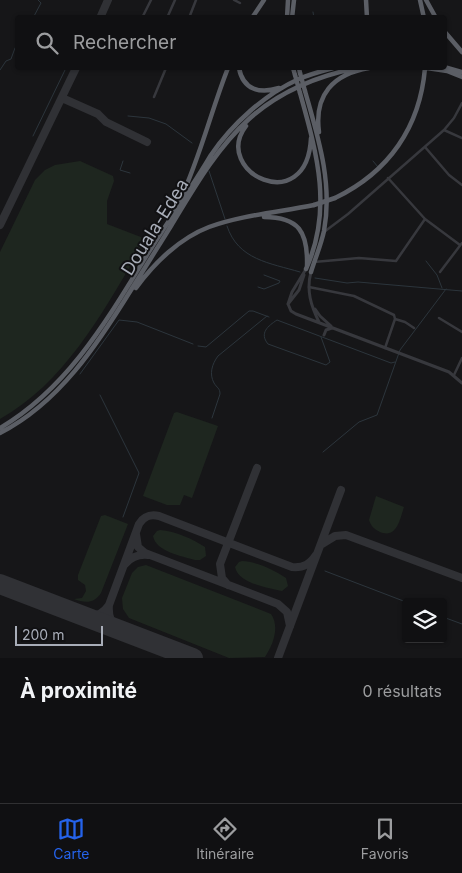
<!DOCTYPE html>
<html lang="fr">
<meta charset="utf-8">
<style>
body{margin:0;font-family:Inter,sans-serif;background:#1e1e20;color:#f1f3f6}
.controls{position:absolute;right:15px;bottom:15px;display:grid;overflow:hidden;border-radius:5px;box-shadow:0 1px 4px #0004}
.controls button{width:45px;height:45px;display:grid;place-items:center;padding:0;border:0;border-bottom:1px solid #303032;background:#101012;color:#f1f3f6;font:25px sans-serif}
.scale{position:absolute;left:15px;bottom:12px;width:88px;box-sizing:border-box;padding-left:5px;border:2px solid #a8adb8;border-top:0;font-size:14px;line-height:18px;white-space:nowrap;color:#a8adb8;-webkit-text-stroke:4px #111113;paint-order:stroke}
.list{margin:0;padding:0;list-style:none}
h2{display:flex;justify-content:space-between;align-items:center;height:65px;margin:0;padding:0 20px;font-size:21px}
h2 small{font-size:16px;font-weight:400;color:#9c9d9f}
.icon{flex:none;width:28px;height:28px;fill:none;stroke:currentColor;stroke-width:2;stroke-linecap:round;stroke-linejoin:round}
.map{position:relative;flex:none;width:462px;height:658px;overflow:hidden}
.search{position:absolute;background:#101012;box-shadow:0 1px 4px #0004;left:15px;right:15px;top:15px;height:55px;display:flex;align-items:center;gap:12px;box-sizing:border-box;padding:0 18px;border-radius:5px;color:#9c9d9f;font-size:19px}
.sheet{height:145px;background:#101012}
nav{display:flex;justify-content:space-around;align-items:center;box-sizing:border-box;height:70px;border-top:1px solid #303032;background:#101012;font-size:14px;color:#9c9d9f}
nav a{display:grid;justify-items:center;gap:2px}
nav .on{color:#2563eb}
.map>svg:first-child{display:block}
.green{fill:#1e261f}
.lines{fill:none;stroke-linecap:round;stroke-linejoin:round}
.stream{stroke:#2c353c;stroke-width:1}
.taxiway{stroke:#303135;stroke-width:8}
.runway{stroke:#303135;stroke-width:20}
.minor{stroke:#37383d;stroke-width:2.5}
.tertiary{stroke:#37383d;stroke-width:3}
.trunk{stroke:#5b5e65;stroke-width:4.5}
.trunk-bridge{stroke:#5b5e65;stroke-width:4.5}
.labels{text-anchor:middle;stroke-width:4;stroke-linejoin:round;paint-order:stroke}
.street-label{font-size:18px;fill:#a8adb8;stroke:#111113}
</style>
<div class="map">
<svg width="462" height="658" viewBox="0 0 462 658">
<rect width="100%" height="100%" fill="#161618"/>
<path class="green" d="M 80,161 L 113,176 L 114,181 L 107,201 L 107,224 L 146,239 C 107,305 68,381 0,419 L 0,252 L 35,180 L 45,170 L 55,165 Z
M 177,412 L 218,426 L 192,498 L 184,495 L 180,505 L 167,505 L 143,496 L 174,413 Z
M 376,496 L 404,507 C 400,519 397,539 380,532 C 374,529 371,526 369,520 Z
M 105,515 L 128,524 L 101,593 C 94,604 85,603 74,599 L 82,598 L 86,591 L 85,585 L 78,580 L 78,575 L 101,516 Z
M 160,530 C 176,531 192,539 205,547 L 206,556 L 200,560 L 195,560 C 182,556 156,552 153,536 L 157,531 Z
M 242,561 C 258,562 274,570 286,578 L 288,586 L 282,591 L 277,590 C 263,587 238,582 235,567 L 239,562 Z
M 146,565 L 271,614 C 280,627 273,645 265,657 L 229,658 L 129,618 L 123,609 L 122,598 L 132,573 L 138,567 Z"/>
<g class="lines">
<path class="stream" d="M 313,12 L 314,18
M 352,17 L 352,18
M 33,18 L 41,3 L 38,0
M 17,46 L 18,46
M 0,70 L 6,61 L 11,59 L 15,48
M 128,116 L 149,118 L 166,124 L 192,143
M 33,136 L 66,68
M 123,161 L 120,170 L 130,173
M 373,161 L 378,167
M 209,171 L 225,219
M 227,226 C 238,260 270,263 300,272
M 426,261 L 437,275 L 442,288
M 315,278 L 347,283 L 358,282 L 462,291
M 258,287 L 264,289 L 279,283 L 280,281 L 264,275
M 321,337 L 330,362 L 326,365 L 268,344 C 259,333 268,326 277,320 L 391,363 L 395,362
M 198,346 L 206,347 L 249,311 L 253,311 L 269,317
M 80,374 L 119,320 L 137,322 L 193,344
M 100,395 L 139,473 L 123,517
M 212,418 L 220,394 C 220,388 217,388 214,383 C 209,374 212,364 218,356 L 267,316
M 323,452 L 359,422 L 377,415 L 400,350 L 446,289
M 325,571 L 406,602
M 443,617 L 462,624"/>
<path class="taxiway" d="M 100,18 L 108,0
M 62,98 L 98,114 L 106,122 L 147,142
M 0,225 L 76,68
M 136,534 L 138,547 L 145,553 L 278,604 L 287,612 L 290,626
M 322,544 L 335,536 L 346,535 L 462,578
M 125,564 C 132,556 139,554 148,555
M 228,585 L 222,578 L 220,564 L 257,468
M 109,605 C 108,617 111,623 120,630
M 84,616 C 95,618 103,614 109,605 L 139,524 C 144,516 150,514 159,516 L 292,567 C 304,568 310,564 316,555
M 278,658 L 341,490"/>
<path class="runway" d="M 0,584 L 193,658"/>
<path class="minor" d="M 234,0 L 240,3
M 142,18 L 151,0
M 167,18 L 175,0
M 189,18 L 196,0
M 154,97 L 166,68
M 444,130 L 462,138
M 425,147 L 449,175 L 462,185
M 388,178 L 425,219 L 460,245
M 324,232 L 348,214 L 444,130 L 454,118 L 462,103
M 314,262 L 359,258 L 396,261 L 425,219
M 440,272 L 462,243
M 309,287 L 354,296 L 394,315 L 395,319 L 385,348
M 439,318 L 462,332
M 395,319 L 405,322 L 414,328
M 454,375 L 462,358"/>
<path class="tertiary" d="M 311,272 C 306,290 311,306 319,322
M 288,304 L 291,311 L 296,314 L 449,372 L 462,383
M 288,304 L 292,292 L 306,269
M 288,304 L 299,290 L 304,275
M 315,309 L 320,316 L 331,326
M 324,335 L 326,330 L 332,328"/>
<path class="trunk" d="M 366,0 L 367,18
M 420,0 L 424,18
M 426,0 L 436,18
M 252,18 L 264,0
M 287,18 L 288,0
M 292,18 L 294,0
M 444,31 L 462,52
M 444,67 L 462,72
M 239,68 C 243,90 260,94 279,88
M 293,68 L 295,75
M 299,68 L 300,73
M 427,68 L 447,71 L 462,77
M 305,91 C 318,137 333,183 324,231 C 321,245 315,259 311,272
M 300,93 C 317,154 333,209 306,269
M 246,126 C 211,172 307,219 311,138
M 319,132 C 314,95 333,74 369,68
M 335,198 C 389,172 420,127 425,68
M 180,200 C 200,158 211,111 228,68
M 264,217 C 299,217 308,232 307,266
M 136,288 C 154,263 180,238 209,227 C 242,215 280,212 314,205
M 0,428 C 68,388 107,320 147,255 C 168,221 191,189 211,155 C 232,124 265,94 299,79 C 310,74 322,71 333,68
M 0,433 C 59,403 97,345 131,290 C 144,269 158,247 171,226 C 194,188 216,149 249,119 C 279,92 317,76 357,68"/>
<path class="trunk-bridge" d="M 300,73 L 305,91
M 295,75 L 300,93
M 314,205 L 335,198"/>
</g>
<g class="labels">
<g class="street-label">
<text transform="translate(155 227) rotate(-58)" y="6">Douala-Edea</text>
</g>
</g>
</svg>
<div class="controls">
<button><svg class="icon" aria-label="layers" viewBox="0 0 24 24"><path d="M12 4l9 5-9 5-9-5zM3 14l9 5 9-5"/></svg></button>
</div>
<div class="scale">200 m</div>
<div class="search"><svg class="icon" aria-label="search" viewBox="0 0 24 24"><circle cx="10" cy="10" r="6"/><path d="M15 15l6 6"/></svg>Rechercher</div>
</div>
<section class="sheet">
<h2>À proximité<small>0 résultats</small></h2>
<ul class="list">
</ul>
</section>
<nav>
<a class="on"><svg class="icon" aria-label="map" viewBox="0 0 24 24"><path d="M3 6l6-2 6 2 6-2v14l-6 2-6-2-6 2zM9 4v14M15 6v14"/></svg>Carte</a>
<a><svg class="icon" aria-label="directions" viewBox="0 0 24 24"><path d="M12 3l9 9-9 9-9-9zM9 14v-3h6M13 9l2 2-2 2"/></svg>Itinéraire</a>
<a><svg class="icon" aria-label="saved" viewBox="0 0 24 24"><path d="M7 4h10v16l-5-4-5 4z"/></svg>Favoris</a>
</nav>
